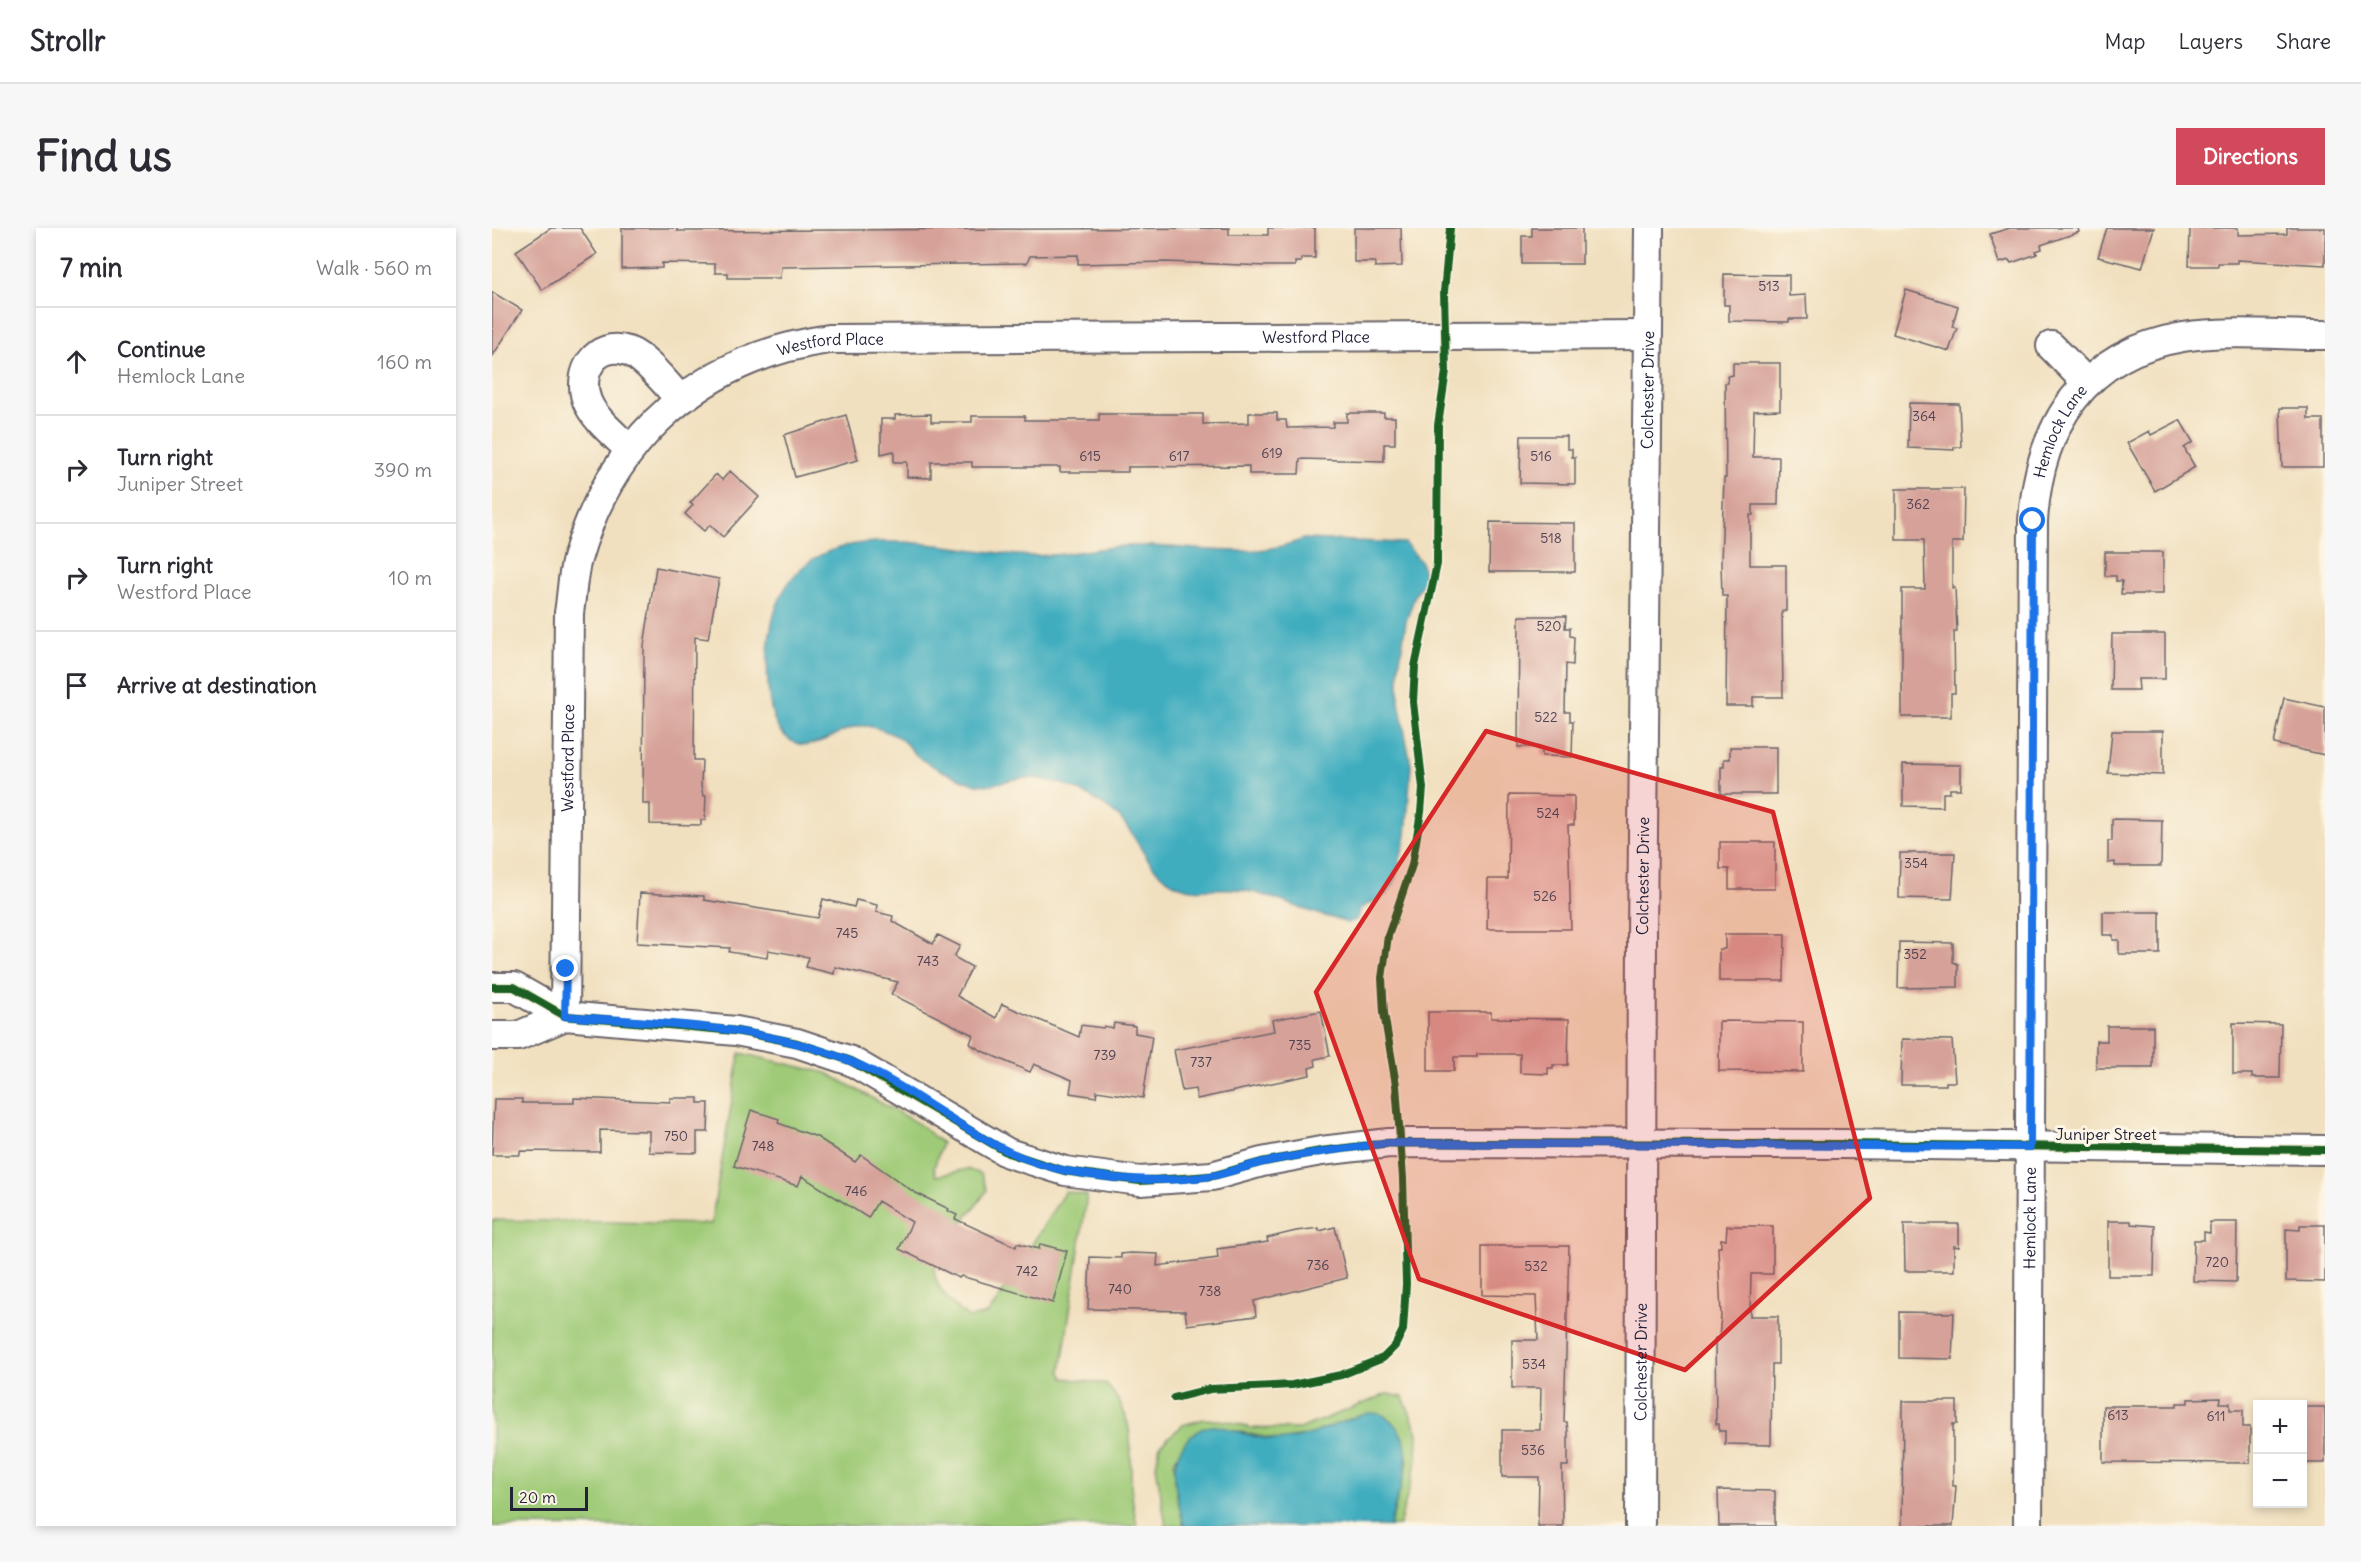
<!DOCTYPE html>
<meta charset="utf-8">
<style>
body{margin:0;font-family:Delius,sans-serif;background:#f7f7f7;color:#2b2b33}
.controls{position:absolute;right:18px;bottom:18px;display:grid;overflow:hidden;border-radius:0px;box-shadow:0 3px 9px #0003}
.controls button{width:54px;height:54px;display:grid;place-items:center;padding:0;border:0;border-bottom:2px solid #e1e1e2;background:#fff;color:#2b2b33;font:30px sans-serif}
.scale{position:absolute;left:18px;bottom:15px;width:78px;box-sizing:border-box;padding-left:6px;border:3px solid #22223b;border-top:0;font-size:16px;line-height:21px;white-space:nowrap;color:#22223b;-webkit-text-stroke:4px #fcf5e5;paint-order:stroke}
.stop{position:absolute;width:18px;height:18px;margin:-14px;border:4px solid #1a73e8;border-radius:50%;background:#fff}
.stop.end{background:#1a73e8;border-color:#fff;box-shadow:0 2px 6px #0008}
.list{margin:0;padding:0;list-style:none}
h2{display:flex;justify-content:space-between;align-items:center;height:78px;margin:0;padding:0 24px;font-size:26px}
h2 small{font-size:20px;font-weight:400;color:#7c7c81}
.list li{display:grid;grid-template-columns:39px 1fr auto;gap:18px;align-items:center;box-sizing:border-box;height:108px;padding:0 24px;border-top:2px solid #e1e1e2}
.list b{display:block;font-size:22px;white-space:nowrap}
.list p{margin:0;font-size:20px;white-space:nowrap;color:#7c7c81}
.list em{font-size:20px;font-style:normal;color:#7c7c81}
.icon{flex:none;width:33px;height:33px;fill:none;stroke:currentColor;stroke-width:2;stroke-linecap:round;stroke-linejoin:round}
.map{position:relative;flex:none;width:1833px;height:1298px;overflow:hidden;border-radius:0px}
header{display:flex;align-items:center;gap:36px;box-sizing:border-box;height:84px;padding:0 30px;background:#fff;border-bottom:2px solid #e1e1e2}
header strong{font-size:28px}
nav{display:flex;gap:33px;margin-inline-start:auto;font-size:21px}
.intro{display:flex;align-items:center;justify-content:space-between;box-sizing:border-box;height:144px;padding:0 36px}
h1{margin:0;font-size:42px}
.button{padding:15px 27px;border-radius:0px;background:#d1495b;color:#fff;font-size:21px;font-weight:700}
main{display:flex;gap:36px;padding:0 36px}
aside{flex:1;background:#fff;border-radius:0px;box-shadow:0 3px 9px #0003}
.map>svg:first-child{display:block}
.green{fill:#9fca77;stroke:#607659;stroke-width:1.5}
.water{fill:#40adbf;stroke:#31687d;stroke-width:1.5}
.building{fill:#d6a198}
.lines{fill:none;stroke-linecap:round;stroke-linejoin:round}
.minor-casing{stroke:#6a6469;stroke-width:32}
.minor{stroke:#fff;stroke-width:28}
.cycleway-casing{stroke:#fcf5e5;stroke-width:11}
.cycleway{stroke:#1b5e20;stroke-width:8}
.route{stroke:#1a73e8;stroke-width:8}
.marked{fill:#d62828;fill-opacity:0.2;stroke:#d62828;stroke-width:4.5;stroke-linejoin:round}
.labels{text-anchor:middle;stroke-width:6;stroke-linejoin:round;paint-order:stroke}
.number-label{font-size:14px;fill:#4f4252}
.street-label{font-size:16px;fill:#22223b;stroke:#fcf5e5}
</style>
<header>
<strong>Strollr</strong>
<nav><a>Map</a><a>Layers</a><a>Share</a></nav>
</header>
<div class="intro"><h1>Find us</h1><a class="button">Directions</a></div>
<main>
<aside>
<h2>7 min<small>Walk · 560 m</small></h2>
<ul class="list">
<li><svg class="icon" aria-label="ahead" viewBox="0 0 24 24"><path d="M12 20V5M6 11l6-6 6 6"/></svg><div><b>Continue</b><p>Hemlock Lane</p></div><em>160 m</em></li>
<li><svg class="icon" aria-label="right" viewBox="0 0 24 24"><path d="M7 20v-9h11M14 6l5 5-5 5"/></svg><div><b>Turn right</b><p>Juniper Street</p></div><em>390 m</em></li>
<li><svg class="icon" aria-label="right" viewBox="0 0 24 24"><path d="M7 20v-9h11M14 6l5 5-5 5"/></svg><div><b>Turn right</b><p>Westford Place</p></div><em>10 m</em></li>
<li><svg class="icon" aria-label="arrive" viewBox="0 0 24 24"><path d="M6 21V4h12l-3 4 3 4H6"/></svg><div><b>Arrive at destination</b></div></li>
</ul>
</aside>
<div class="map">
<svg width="1833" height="1298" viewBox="0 0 1833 1298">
<rect width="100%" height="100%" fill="#fcf5e5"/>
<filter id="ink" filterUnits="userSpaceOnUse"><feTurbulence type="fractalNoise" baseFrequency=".0167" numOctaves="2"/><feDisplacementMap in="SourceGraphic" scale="12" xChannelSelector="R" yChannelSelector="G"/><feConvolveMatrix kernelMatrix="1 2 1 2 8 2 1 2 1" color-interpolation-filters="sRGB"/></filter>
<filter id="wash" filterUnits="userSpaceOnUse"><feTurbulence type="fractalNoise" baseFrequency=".008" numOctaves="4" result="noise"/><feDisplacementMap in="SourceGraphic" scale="24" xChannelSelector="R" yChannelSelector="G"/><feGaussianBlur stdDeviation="1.35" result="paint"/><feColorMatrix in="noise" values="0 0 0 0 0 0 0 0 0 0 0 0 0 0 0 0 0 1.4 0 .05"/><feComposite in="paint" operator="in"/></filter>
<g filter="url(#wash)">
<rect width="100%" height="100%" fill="#f1e0bf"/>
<path class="green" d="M 248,825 L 335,845 L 427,896 L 450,915 L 442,940 L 444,948 L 475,941 L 489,946 L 495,962 C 464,1013 404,1034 477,1090 L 495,1086 L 502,1078 L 573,963 L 595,967 L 569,1144 L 572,1150 L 614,1156 C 642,1187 639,1214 639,1252 C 639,1267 642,1283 645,1298 L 0,1298 L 0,992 L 219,996 Z
M 895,1166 L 911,1169 L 926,1205 L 925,1232 L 907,1298 L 898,1298 L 916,1234 L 913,1216 L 841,1199 L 817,1207 L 786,1212 L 722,1198 L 698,1209 L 682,1233 L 684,1264 L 692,1298 L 674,1298 L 664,1238 L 668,1217 L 691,1197 L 712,1191 L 736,1193 L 759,1200 L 807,1201 Z"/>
<path class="water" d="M 812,311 L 913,315 L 929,334 L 933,351 L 923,367 L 914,394 L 907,438 L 907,474 L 919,537 L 914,608 L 902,656 L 894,667 L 869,680 L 864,692 L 855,695 C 846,690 839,690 830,687 C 799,678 773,664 741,661 C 723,659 706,665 688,658 C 655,646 649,612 627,589 C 619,581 605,573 595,567 C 576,556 545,547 524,551 C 511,553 499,559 485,556 C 471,553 435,537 425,528 C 416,519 412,511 400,506 C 392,502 377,497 368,498 C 340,502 315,534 289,504 C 274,486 274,436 277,413 C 293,274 433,319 527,327 C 562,331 599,320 634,318 C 694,315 754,335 812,311 Z
M 878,1185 C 889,1185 895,1188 902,1196 C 930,1226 903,1265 898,1298 L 692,1298 C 685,1267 672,1233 699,1208 C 706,1202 714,1197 724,1198 C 745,1201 765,1212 786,1212 C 820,1212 847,1191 878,1185 Z"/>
<g id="blocks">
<path class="building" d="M 59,0 L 88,0 L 105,26 L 50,62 L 24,23 Z
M 130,0 L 185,0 L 185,3 L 737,0 L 737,7 L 776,7 L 776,0 L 823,0 L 823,30 L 809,30 L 809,34 L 803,34 L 803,38 L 775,38 L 674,34 L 586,36 L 586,27 L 538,28 L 535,35 L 289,39 L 288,50 L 236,50 L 236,45 L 223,45 L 223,36 L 170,35 L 170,40 L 130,41 Z
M 862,0 L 909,0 L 910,38 L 883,39 L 883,34 L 862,34 Z
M 1040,0 L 1090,0 L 1090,36 L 1030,36 L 1030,8 L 1040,8 Z
M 1518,0 L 1586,0 L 1587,4 L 1549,17 L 1550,21 L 1544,23 L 1545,26 L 1519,35 L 1517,32 L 1507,35 L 1498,6 Z
M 1615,0 L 1662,0 L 1650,40 L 1606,29 Z
M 1698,0 L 1746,0 L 1746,7 L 1795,6 L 1795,0 L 1833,0 L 1833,37 L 1745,32 L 1745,35 L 1726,35 L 1726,38 L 1697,38 Z
M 1232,46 L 1297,47 L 1297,68 L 1314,67 L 1315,91 L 1297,91 L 1297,94 L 1237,93 L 1237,77 L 1232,77 Z
M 1414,62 L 1466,78 L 1460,99 L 1465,100 L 1457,123 L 1401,106 Z
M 0,64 L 30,82 L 0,129 Z
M 1241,135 L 1288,135 L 1288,182 L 1262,183 L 1261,229 L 1287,229 L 1286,277 L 1261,277 L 1261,287 L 1258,287 L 1258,337 L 1294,337 L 1294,383 L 1290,383 L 1291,469 L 1261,469 L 1261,478 L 1234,478 L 1235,368 L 1230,368 L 1229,334 L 1232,250 L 1234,250 L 1233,155 L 1236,155 L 1235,148 L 1241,147 Z
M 1417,175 L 1467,176 L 1469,219 L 1462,219 L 1462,222 L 1416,220 Z
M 1788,180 L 1816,180 L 1816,191 L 1831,191 L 1831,239 L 1790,239 Z
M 757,185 L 785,185 L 785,192 L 794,192 L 795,200 L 841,199 L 841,194 L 855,194 L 855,185 L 892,185 L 892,189 L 903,189 L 903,216 L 892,216 L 892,233 L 808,231 L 807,246 L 757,246 L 757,238 L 636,239 L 636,244 L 568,244 L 568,239 L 480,239 L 480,234 L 439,234 L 439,250 L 415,249 L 415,234 L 402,234 L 402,223 L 389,226 L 389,191 L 403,191 L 403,187 L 439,186 L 439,194 L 480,194 L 480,188 L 533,188 L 533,192 L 607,192 L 607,186 L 711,186 L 711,196 L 757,195 Z
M 354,187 L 366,232 L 303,249 L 292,207 Z
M 1688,192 L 1701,214 L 1692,220 L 1703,239 L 1663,263 L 1635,215 L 1657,203 L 1659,207 Z
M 1029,208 L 1075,208 L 1075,221 L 1080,221 L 1080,229 L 1083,229 L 1083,256 L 1028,255 Z
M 238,243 L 267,269 L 231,309 L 218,297 L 212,303 L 193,286 L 201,277 L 198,275 L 224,246 L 230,252 Z
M 1404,261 L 1472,261 L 1471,314 L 1460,314 L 1460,360 L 1463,360 L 1465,404 L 1462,404 L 1463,465 L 1459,465 L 1459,489 L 1410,489 L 1410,361 L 1433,361 L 1432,312 L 1404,312 Z
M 998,294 L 1083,295 L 1083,344 L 997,344 Z
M 1613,324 L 1671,324 L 1671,366 L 1629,366 L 1630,353 L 1624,353 L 1624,348 L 1613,348 Z
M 164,339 L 227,351 L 216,411 L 203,409 L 202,532 L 210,532 L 209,558 L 211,568 L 214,568 L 213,592 L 209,592 L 209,597 L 158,596 L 158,576 L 151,576 L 152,418 Z
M 1027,388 L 1074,388 L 1073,400 L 1078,400 L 1078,408 L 1082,409 L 1081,437 L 1074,436 L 1073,484 L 1078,484 L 1078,493 L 1081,493 L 1080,529 L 1050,528 L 1050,519 L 1026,519 Z
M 1620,406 L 1673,406 L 1673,451 L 1646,451 L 1647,462 L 1619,462 Z
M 1792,470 L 1833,479 L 1833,527 L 1782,516 Z
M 1620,503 L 1671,503 L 1671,547 L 1616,545 Z
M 1238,519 L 1284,519 L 1284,566 L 1229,566 L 1229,539 L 1232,539 L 1232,531 L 1238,531 Z
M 1411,536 L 1469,537 L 1469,561 L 1458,561 L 1458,565 L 1451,565 L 1451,579 L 1411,578 Z
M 1017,567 L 1082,568 L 1082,597 L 1076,597 L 1079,701 L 995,701 L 996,651 L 1016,651 Z
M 1620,591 L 1670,592 L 1669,638 L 1623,638 L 1623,634 L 1616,635 L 1616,613 L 1620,613 Z
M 1228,614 L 1283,614 L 1283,661 L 1237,661 L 1237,641 L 1228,641 Z
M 1408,625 L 1463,625 L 1460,671 L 1407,670 Z
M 148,665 L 212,668 L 212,672 L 326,690 L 331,671 L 362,679 L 364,672 L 385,677 L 384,684 L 401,688 L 400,693 L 441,716 L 446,707 L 468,718 L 462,729 L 480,739 L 465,768 L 504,790 L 510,776 L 587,809 L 589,797 L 611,800 L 612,798 L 621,800 L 622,795 L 643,798 L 643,805 L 660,808 L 651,870 L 605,863 L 604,869 L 578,865 L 580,852 L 542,836 L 538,844 L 490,823 L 478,816 L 481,807 L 399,766 L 406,754 L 343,739 L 342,746 L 314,739 L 317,729 L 276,722 L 275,730 L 237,724 L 238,720 L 145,715 Z
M 1611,684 L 1668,684 L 1668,726 L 1627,726 L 1627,712 L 1621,712 L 1621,707 L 1611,707 Z
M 1233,706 L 1293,706 L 1292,753 L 1227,753 L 1227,721 L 1233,721 Z
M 1407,714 L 1461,715 L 1461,734 L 1466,736 L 1466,759 L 1406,760 Z
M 829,783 L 838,828 L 823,831 L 824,838 L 817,840 L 818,847 L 705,871 L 703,861 L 690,863 L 682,822 L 782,803 L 780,792 Z
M 936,784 L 999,784 L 999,790 L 1077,791 L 1076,837 L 1061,837 L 1061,840 L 1056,840 L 1056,846 L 1028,845 L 1028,826 L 985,826 L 985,829 L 962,829 L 962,843 L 936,843 Z
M 1227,793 L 1311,794 L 1311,844 L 1227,843 Z
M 1741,795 L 1789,796 L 1788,850 L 1760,850 L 1760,846 L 1741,846 Z
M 1615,798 L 1661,798 L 1661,840 L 1604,840 L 1604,813 L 1615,813 Z
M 1410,811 L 1460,812 L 1463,854 L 1454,854 L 1454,857 L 1409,857 Z
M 82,870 L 178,874 L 178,870 L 206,870 L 206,875 L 217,875 L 216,904 L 205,904 L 205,925 L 157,924 L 157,903 L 108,902 L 108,924 L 28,923 L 28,927 L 0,927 L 2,871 L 30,871 L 30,875 L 82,875 Z
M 259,882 L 287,891 L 286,895 L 325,909 L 363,934 L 369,927 L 422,964 L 457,981 L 456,983 L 465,987 L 463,991 L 524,1019 L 525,1015 L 547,1021 L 548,1016 L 575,1023 L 561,1075 L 469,1048 L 467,1050 L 407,1021 L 420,994 L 386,973 L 376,990 L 310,948 L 306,958 L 242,938 Z
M 1616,993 L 1639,993 L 1639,996 L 1663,998 L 1662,1048 L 1616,1048 Z
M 1718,994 L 1745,994 L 1744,1054 L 1701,1053 L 1702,1012 L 1712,1012 L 1712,1004 L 1718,1005 Z
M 1412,996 L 1467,996 L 1467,1019 L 1462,1018 L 1462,1043 L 1413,1043 Z
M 1808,997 L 1833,997 L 1833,1054 L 1794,1053 L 1794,1001 L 1808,1002 Z
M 1235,998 L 1281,998 L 1281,1046 L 1259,1046 L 1258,1088 L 1286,1088 L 1286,1136 L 1280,1136 L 1279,1217 L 1233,1216 L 1233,1203 L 1227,1203 L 1227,1196 L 1224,1196 L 1223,1110 L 1227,1110 L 1229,1087 L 1226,1019 L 1229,1019 L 1229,1011 L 1234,1012 Z
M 843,999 L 855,1050 L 762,1073 L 764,1088 L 695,1097 L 693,1083 L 596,1081 L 598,1029 L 629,1030 L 629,1026 L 638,1025 L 666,1026 L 665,1038 L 726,1030 L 725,1021 L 776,1014 L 775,1010 L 804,1003 L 827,1000 L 827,1003 Z
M 990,1018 L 1077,1018 L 1072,1194 L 1075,1194 L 1076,1205 L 1076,1238 L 1070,1238 L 1071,1298 L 1046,1298 L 1047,1249 L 1010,1249 L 1010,1202 L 1048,1202 L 1049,1160 L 1020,1160 L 1020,1112 L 1046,1112 L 1044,1068 L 990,1067 Z
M 1407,1084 L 1462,1085 L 1460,1131 L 1407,1130 Z
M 1729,1170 L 1728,1175 L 1738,1175 L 1738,1182 L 1751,1182 L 1751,1199 L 1758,1199 L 1758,1235 L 1611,1234 L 1611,1178 L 1685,1178 L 1685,1175 L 1696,1175 L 1696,1171 Z
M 1411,1173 L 1465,1173 L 1465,1196 L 1461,1196 L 1461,1258 L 1464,1258 L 1461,1298 L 1410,1298 Z
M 1810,1179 L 1833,1179 L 1833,1235 L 1810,1235 Z
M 1226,1262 L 1283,1263 L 1283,1298 L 1227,1298 Z"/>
</g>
</g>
<g filter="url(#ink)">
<use href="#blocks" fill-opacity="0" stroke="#6a6469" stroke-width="1.5"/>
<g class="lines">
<defs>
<g id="minor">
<path d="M 1559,118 L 1595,155"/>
<path d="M 138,222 C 124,208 102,191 95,173 C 84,145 104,112 136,123 C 153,129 175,157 187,170"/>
<path d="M 0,759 L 22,759 L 73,788 L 244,803 L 305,815 L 359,833 L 516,925 L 573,943 L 648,953 L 720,948 L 770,934 L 829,923 L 897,915 L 1350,916 L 1833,922"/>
<path id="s1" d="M 73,788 L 77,385 C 80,367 80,348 85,331 C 120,208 211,129 337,111 L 1155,107"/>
<path d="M 0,808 L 26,808 L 73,788"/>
<path id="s2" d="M 1148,1298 L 1150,707 L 1157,0"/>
<path id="s3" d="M 1536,1298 L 1541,293 C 1547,198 1592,125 1691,109 C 1737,102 1787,107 1833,107"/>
</g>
</defs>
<use href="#minor" class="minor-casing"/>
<use href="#minor" class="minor"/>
<defs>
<path id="cycleway" d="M 0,759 L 22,759 L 73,788 L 244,803 L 305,815 L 359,833 L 516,925 L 573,943 L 648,953 L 720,948 L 770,934 L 829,923 L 897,915 L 1350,916 L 1833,922
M 682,1170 L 718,1161 L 800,1157 L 849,1147 L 891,1130 L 903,1118 L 911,1102 L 914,1056 L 911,950 L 904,857 L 892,785 L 890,750 L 896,708 L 920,637 L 929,584 L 931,560 L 921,474 L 923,438 L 945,336 L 946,197 L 954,143 L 952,64 L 958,0"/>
</defs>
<use href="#cycleway" class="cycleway-casing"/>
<use href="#cycleway" class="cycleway"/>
</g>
</g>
<g class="lines" filter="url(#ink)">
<path class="route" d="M 74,741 L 73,788 C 168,796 268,796 358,833 C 435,864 489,926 575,943 C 622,952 671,955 719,948 C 737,945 754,938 772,934 C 813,925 855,920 897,915 L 1538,919 L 1541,293"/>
</g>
<path class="marked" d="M 994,503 L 1281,584 L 1378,970 L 1193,1142 L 927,1051 L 824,764 Z"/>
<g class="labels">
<g class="number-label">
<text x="1277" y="63">513</text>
<text x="1432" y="193">364</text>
<text x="780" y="230">619</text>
<text x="598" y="233">615</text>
<text x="687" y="233">617</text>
<text x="1049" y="233">516</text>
<text x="1426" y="281">362</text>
<text x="1059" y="315">518</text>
<text x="1057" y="403">520</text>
<text x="1054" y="494">522</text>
<text x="1056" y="590">524</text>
<text x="1424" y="640">354</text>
<text x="1053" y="673">526</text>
<text x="355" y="710">745</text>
<text x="1423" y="731">352</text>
<text x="436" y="738">743</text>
<text x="808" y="822">735</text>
<text x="613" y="832">739</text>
<text x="709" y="839">737</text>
<text x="184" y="913">750</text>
<text x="271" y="923">748</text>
<text x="364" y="968">746</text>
<text x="1725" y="1039">720</text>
<text x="826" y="1042">736</text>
<text x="1044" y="1043">532</text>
<text x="535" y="1048">742</text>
<text x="628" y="1066">740</text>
<text x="718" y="1068">738</text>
<text x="1042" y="1141">534</text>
<text x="1626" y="1192">613</text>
<text x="1724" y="1193">611</text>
<text x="1041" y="1227">536</text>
</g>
<g class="street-label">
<text dy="6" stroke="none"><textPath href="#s1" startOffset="1300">Westford Place</textPath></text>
<text dy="6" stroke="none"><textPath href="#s1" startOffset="814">Westford Place</textPath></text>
<text dy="6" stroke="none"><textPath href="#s2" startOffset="1136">Colchester Drive</textPath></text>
<text dy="6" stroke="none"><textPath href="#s3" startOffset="1100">Hemlock Lane</textPath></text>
<text dy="6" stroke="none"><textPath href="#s1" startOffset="258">Westford Place</textPath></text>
<text dy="6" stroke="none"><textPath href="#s2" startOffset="650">Colchester Drive</textPath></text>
<text x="1614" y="912">Juniper Street</text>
<text dy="6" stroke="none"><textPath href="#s3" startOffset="308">Hemlock Lane</textPath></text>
<text dy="6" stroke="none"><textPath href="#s2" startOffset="164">Colchester Drive</textPath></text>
</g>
</g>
</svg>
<div class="controls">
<button>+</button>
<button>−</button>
</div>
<div class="scale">20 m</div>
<div class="stop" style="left:1541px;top:293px"></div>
<div class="stop end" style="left:74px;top:741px"></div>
</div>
</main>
